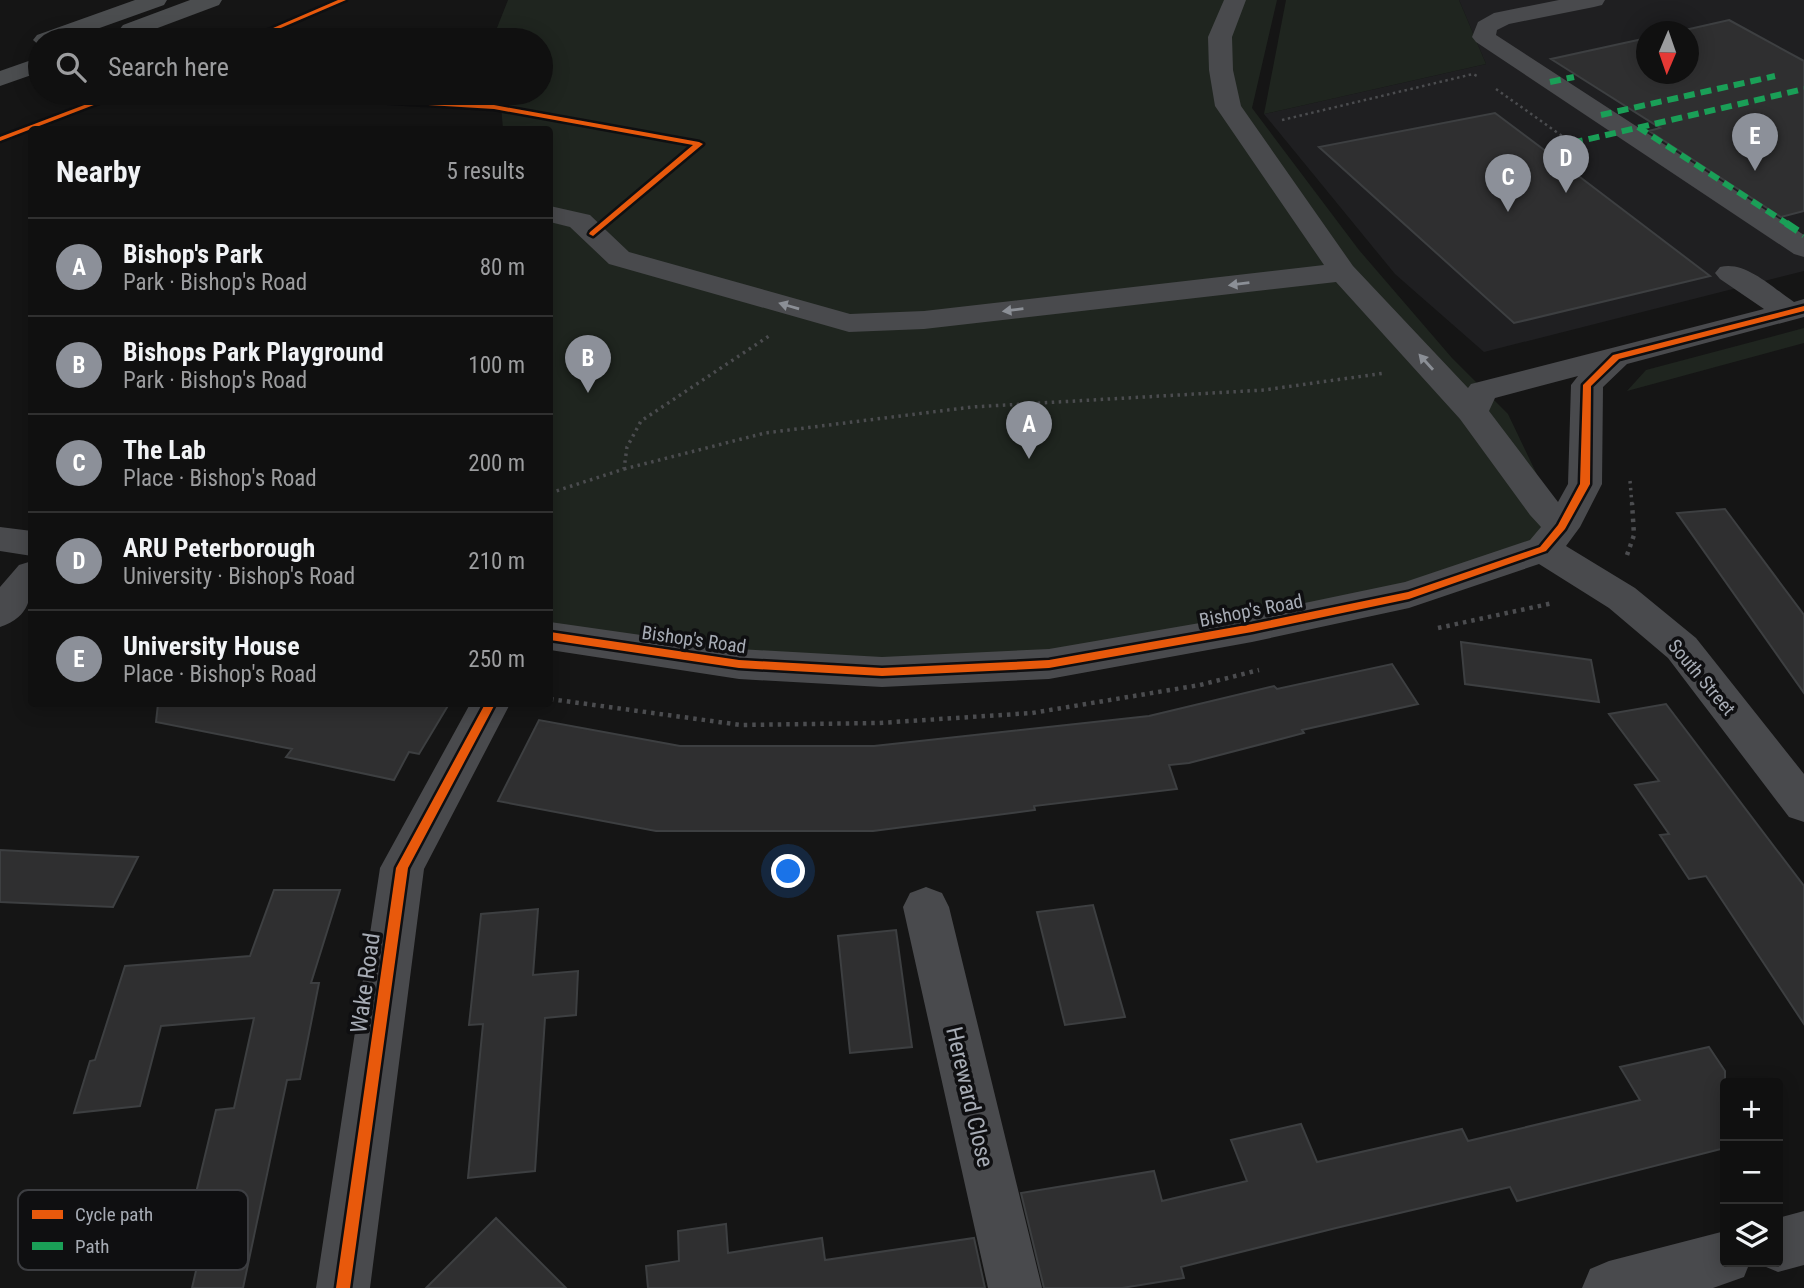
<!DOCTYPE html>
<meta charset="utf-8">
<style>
body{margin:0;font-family:"Roboto Condensed",sans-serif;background:#1e1e1e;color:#f1f3f6}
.controls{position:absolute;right:21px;bottom:21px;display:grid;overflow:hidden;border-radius:7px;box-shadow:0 4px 18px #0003}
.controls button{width:63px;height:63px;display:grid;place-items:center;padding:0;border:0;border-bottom:2px solid #303030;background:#101010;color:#f1f3f6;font:35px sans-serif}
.compass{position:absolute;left:1636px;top:21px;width:63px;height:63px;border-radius:50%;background:#101010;box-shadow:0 4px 18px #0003;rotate:182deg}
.you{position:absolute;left:789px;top:872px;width:24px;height:24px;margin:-18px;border:5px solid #fff;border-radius:50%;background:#1a73e8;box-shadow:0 0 0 10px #1a73e833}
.badge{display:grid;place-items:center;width:46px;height:46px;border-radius:50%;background:#8c9099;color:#fff;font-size:23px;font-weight:700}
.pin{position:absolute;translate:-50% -58px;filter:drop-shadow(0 2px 4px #0008)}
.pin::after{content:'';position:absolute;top:37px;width:24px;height:21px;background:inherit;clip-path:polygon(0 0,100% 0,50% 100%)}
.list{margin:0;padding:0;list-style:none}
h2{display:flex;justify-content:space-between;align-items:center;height:91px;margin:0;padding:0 28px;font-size:30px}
h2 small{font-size:23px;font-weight:400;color:#9c9d9f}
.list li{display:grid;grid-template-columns:46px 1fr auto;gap:21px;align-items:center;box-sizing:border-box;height:98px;padding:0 28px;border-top:2px solid #303030}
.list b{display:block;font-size:26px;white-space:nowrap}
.list p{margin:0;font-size:23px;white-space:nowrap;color:#9c9d9f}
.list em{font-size:23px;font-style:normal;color:#9c9d9f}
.icon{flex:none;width:38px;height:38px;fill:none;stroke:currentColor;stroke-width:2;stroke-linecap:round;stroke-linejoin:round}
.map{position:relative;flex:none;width:1804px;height:1288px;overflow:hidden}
.search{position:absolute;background:#101010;box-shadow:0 4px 18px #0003;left:28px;top:28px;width:525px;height:77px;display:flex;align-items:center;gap:18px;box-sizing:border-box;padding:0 24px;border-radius:38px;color:#9c9d9f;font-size:26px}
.panel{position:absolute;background:#101010;box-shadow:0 4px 18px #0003;left:28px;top:126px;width:525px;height:581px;border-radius:7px}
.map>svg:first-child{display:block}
.built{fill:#1f1f21;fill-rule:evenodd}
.green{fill:#1f251f}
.building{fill:#2f2f30;stroke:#3d3f41;stroke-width:2}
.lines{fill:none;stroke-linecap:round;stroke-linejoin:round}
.path-far2{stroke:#4b4c4f;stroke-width:2.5;stroke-dasharray:2.5 3.5;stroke-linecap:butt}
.path-far1{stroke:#4b4c4f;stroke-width:3.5;stroke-dasharray:2.5 4.5;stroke-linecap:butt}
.path{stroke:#4b4c4f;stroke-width:4.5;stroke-dasharray:3.5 5;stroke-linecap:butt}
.minor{fill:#494a4d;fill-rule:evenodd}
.highway{fill:#4b4d4f;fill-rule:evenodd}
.quiet-far1{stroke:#1a9f57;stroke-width:6;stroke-dasharray:11 6;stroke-linecap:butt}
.quiet{stroke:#1a9f57;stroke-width:7;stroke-dasharray:14 7;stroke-linecap:butt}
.cycleway-casing{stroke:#0f0f11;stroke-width:5}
.cycleway{fill:#e8590c;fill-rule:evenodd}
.oneway{fill:#8b8f96}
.labels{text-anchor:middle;stroke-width:7;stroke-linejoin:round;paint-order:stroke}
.street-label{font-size:19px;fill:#a7acb5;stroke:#0f0f11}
.near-street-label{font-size:23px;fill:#a7acb5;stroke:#0f0f11}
.key{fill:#0f0f11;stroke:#3d3e42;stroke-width:2}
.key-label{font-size:19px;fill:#a7acb5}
</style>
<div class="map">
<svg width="1804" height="1288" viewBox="0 0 1804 1288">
<rect width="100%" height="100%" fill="#151515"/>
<path class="built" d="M 1459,0 L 1804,0 L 1804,271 L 1484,352 L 1395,274 L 1264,114 L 1486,64 ZM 1646,32 L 1688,32 L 1688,74 L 1646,74 Z"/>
<path class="green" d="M 508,0 L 1277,0 L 1252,108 L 1359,250 L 1452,358 L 1508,414 L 1562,527 L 1439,584 L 1011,666 L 776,667 L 550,630 L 550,130 L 503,129 L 500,93 L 541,93 L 541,40 L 495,40 L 495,33 Z
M 1286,0 L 1459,0 L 1486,64 L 1264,114 Z
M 1804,328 L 1804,343 L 1627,391 L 1646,370 Z"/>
<path class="building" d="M 1729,20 L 1804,61 L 1804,211 L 1781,217 L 1649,131 L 1660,128 L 1551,59 L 1647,38 L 1647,74 L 1689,74 L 1689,32 L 1676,32 Z
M 1495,113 L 1551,155 L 1710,276 L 1514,323 L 1319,147 Z
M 1725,509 L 1804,615 L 1804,693 L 1677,513 Z
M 1461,642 L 1591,660 L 1599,702 L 1465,684 Z
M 1392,664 L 1418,704 L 1302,730 L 1304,733 L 1189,763 L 1169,765 L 1177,789 L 1034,806 L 1035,810 L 873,831 L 656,831 L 498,801 L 539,720 L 680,746 L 874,746 L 1149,716 L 1274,686 L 1277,689 Z
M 158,704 L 449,704 L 419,754 L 409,752 L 394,780 L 286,757 L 292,749 L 156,722 Z
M 1666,704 L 1804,886 L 1804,1024 L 1706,876 L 1689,879 L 1660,835 L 1669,834 L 1635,785 L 1659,781 L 1609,714 Z
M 0,850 L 55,853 L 138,857 L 113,907 L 0,902 Z
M 274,890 L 340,890 L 311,983 L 319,983 L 300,1079 L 287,1080 L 243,1288 L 192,1288 L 201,1249 L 182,1251 L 216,1110 L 234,1108 L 254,1018 L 161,1026 L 140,1106 L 74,1113 L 90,1061 L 95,1060 L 125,966 L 250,956 Z
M 1093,905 L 1125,1017 L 1065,1025 L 1037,912 Z
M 538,909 L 533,975 L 578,971 L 576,1015 L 545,1018 L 535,1171 L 468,1178 L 483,1024 L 469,1025 L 481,914 Z
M 896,930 L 912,1047 L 850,1053 L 838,936 Z
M 1709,1047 L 1725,1071 L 1725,1148 L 1517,1201 L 1510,1187 L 1336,1228 L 1181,1267 L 1184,1278 L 1122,1288 L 1044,1288 L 1021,1193 L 1154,1171 L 1162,1201 L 1247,1181 L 1231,1140 L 1301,1124 L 1317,1162 L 1462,1129 L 1468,1141 L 1640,1100 L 1620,1067 Z
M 496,1218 L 566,1288 L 426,1288 Z
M 726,1224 L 728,1253 L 822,1238 L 825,1260 L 974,1238 L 985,1288 L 648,1288 L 646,1266 L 679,1261 L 678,1231 Z"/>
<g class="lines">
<path class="path-far2" d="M 1496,89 L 1572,143
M 1282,120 L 1473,74 L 1477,76"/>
<path class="path-far1" d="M 624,469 L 765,433 L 972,407 L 1264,390 L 1385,373
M 1630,481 L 1632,505
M 550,493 L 624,469 L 627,447 L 641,421 L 769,336"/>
<path class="path" d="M 1627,555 L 1634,535 L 1632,503
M 1438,628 L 1553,603
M 550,699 L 741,725 L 879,723 L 1032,713 L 1200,685 L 1259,670"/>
<path class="minor" d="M 1224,0 L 1246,0 L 1232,37 L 1233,70 L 1241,106 L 1353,266 L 1468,388 L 1471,384 L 1764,309 L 1720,279 L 1715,273 L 1720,267 C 1745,260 1773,288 1794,302 L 1804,299 L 1804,317 L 1627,364 L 1603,387 L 1602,484 L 1580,527 L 1566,546 L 1635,588 L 1696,638 L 1804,774 L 1804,822 L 1789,817 L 1668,658 L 1609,608 L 1539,564 L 1409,608 L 1252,642 L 1049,679 L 882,687 L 739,679 L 550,650 L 550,622 L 739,649 L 882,657 L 1049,649 L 1252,614 L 1405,582 L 1530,540 L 1541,527 L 1530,515 L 1460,419 L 1336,282 L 924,329 L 849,332 L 609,264 L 570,227 L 550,222 L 550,206 L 590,215 L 629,252 L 850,314 L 924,311 L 1324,265 L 1215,106 L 1209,70 L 1208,37 ZM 1578,376 L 1571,385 L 1568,484 L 1558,502 L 1489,411 L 1495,398 Z
M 1559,0 L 1605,0 L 1602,5 L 1594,7 L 1509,24 L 1497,30 L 1496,35 L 1804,235 L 1804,257 L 1794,254 L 1476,42 L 1472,37 L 1478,22 L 1494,13 Z
M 0,527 L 32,531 L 32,556 L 0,551 Z
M 32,561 C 32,591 34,616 0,627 L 0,587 L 19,565 Z
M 470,704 L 510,704 L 424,869 L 370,1288 L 316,1288 L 380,868 Z
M 926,887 L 942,893 L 949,907 L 1042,1288 L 988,1288 L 903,907 L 910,893 Z
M 1804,1211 L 1804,1265 L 1778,1272 L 1759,1264 L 1758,1262 L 1778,1262 L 1778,1218 Z
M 1725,1231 L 1725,1262 L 1750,1262 L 1744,1277 L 1713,1288 L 1582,1288 L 1590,1269 L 1609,1261 Z"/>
<path class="highway" d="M 135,0 L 167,0 L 164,5 L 66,40 L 40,40 L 40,46 L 33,40 L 37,35 Z
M 190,0 L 222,0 L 219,5 L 139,35 L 123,35 L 119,30 L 123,25 Z
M 40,57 L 40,72 L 0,86 L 0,71 Z"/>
<path class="quiet-far1" d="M 1550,82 L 1574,77
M 1601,115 L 1775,76
M 1638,127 L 1789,225
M 1572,143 L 1804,89"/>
<path class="quiet" d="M 1786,223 L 1804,235"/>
<defs>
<path id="cycleway" d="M 338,0 L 346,0 L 253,40 L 245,40 Z
M 116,93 L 125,93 L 0,141 L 0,137 Z
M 260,93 L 292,93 L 494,105 L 699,142 L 703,144 L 593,236 L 589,234 L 590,232 L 693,145 L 494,109 L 263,95 Z
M 1804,306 L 1804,311 L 1619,359 L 1591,386 L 1590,484 L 1565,529 L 1546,551 L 1409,599 L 1252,632 L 1049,668 L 1011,670 L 882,676 L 739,668 L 550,640 L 550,632 L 739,660 L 882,668 L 1011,662 L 1049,660 L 1252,624 L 1408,592 L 1540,547 L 1558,525 L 1580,484 L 1583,385 L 1613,355 Z
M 485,704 L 495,704 L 408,868 L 350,1288 L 336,1288 L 396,868 Z"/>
</defs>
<use href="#cycleway" class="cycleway-casing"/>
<use href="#cycleway" class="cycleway"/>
</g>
<defs><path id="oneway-solid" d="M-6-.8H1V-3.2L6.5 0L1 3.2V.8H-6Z" transform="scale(1.75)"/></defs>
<g class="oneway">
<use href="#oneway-solid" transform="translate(1239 284) rotate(173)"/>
<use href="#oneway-solid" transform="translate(789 306) rotate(-164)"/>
<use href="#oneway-solid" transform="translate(1013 310) rotate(173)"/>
<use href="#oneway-solid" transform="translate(1426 362) rotate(-132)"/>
</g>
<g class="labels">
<g class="street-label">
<text transform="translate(1251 610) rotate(-11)" y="7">Bishop's Road</text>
<text transform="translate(694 639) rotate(8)" y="7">Bishop's Road</text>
<text transform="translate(1702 677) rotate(50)" y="7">South Street</text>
</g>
<g class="near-street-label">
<text transform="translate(365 983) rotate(-82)" y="8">Wake Road</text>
<text transform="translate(970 1097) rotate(77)" y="8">Hereward Close</text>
</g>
</g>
<rect x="18" y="1190" width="230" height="80" rx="10" class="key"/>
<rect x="32" y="1210" width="31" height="9" fill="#e8590c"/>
<rect x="32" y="1242" width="31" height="8" fill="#1a9f57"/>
<g class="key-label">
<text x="75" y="1221">Cycle path</text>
<text x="75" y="1253">Path</text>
</g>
</svg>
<div class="controls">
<button>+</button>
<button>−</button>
<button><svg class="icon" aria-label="layers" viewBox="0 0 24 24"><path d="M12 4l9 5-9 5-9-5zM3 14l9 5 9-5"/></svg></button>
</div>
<svg class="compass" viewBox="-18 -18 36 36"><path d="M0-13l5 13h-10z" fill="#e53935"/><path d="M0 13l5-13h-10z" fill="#9c9d9f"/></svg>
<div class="you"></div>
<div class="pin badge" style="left:1029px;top:459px">A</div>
<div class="pin badge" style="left:588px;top:393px">B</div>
<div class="pin badge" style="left:1508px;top:212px">C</div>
<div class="pin badge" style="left:1566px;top:193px">D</div>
<div class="pin badge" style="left:1755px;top:171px">E</div>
<div class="search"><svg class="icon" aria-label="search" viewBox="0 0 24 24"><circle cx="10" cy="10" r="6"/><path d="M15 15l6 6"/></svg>Search here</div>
<section class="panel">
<h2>Nearby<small>5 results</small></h2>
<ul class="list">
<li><span class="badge">A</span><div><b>Bishop's Park</b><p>Park · Bishop's Road</p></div><em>80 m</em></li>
<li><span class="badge">B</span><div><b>Bishops Park Playground</b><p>Park · Bishop's Road</p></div><em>100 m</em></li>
<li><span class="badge">C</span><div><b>The Lab</b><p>Place · Bishop's Road</p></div><em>200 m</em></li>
<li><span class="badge">D</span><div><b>ARU Peterborough</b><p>University · Bishop's Road</p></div><em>210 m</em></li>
<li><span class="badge">E</span><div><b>University House</b><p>Place · Bishop's Road</p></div><em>250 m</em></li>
</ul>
</section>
</div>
